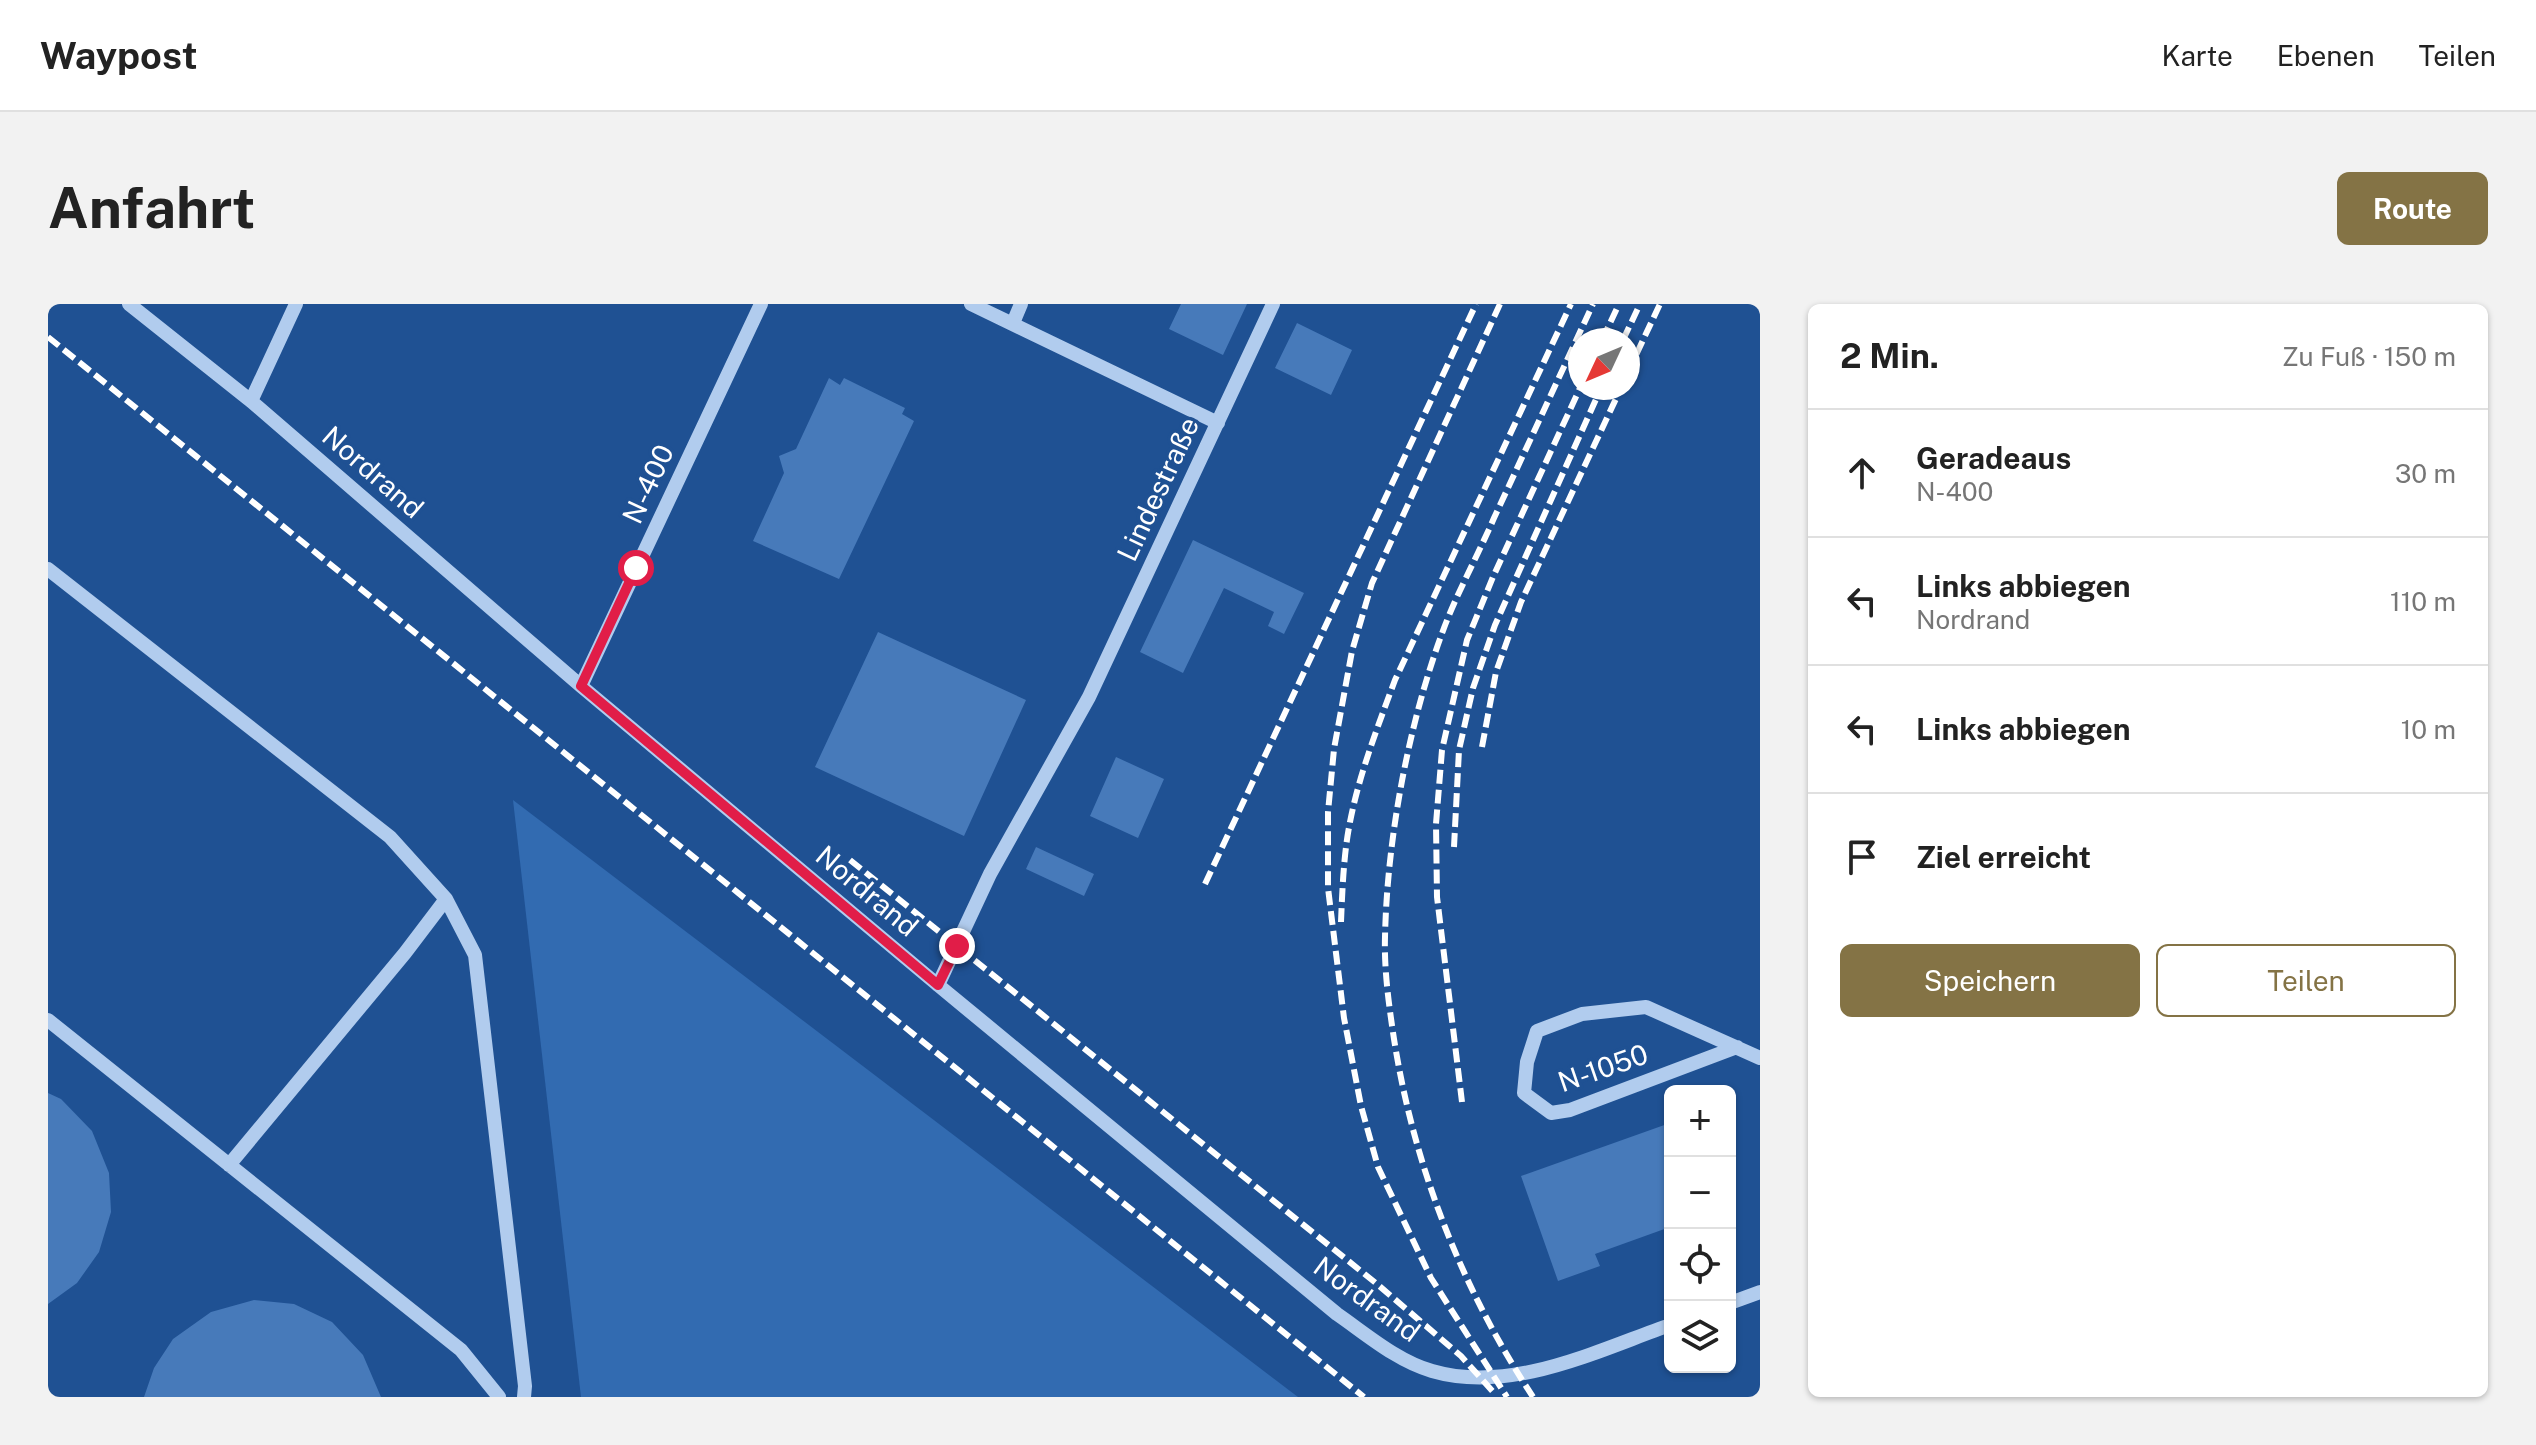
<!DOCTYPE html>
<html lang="de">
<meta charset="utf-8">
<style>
body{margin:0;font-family:"Public Sans",sans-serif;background:#f2f2f2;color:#222}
.controls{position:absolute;right:24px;bottom:24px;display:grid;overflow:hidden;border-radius:12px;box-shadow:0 2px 6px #0004}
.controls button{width:72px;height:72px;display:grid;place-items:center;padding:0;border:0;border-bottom:2px solid #e0e0e0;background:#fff;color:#222;font:40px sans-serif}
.compass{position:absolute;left:1520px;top:24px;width:72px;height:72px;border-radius:50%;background:#fff;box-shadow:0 2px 6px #0004;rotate:226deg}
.stop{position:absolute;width:24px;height:24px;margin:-18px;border:6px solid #e11d48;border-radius:50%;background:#fff}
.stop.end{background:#e11d48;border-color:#fff;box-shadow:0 2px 8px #0008}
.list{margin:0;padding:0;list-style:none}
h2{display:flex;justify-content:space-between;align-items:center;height:104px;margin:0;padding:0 32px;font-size:34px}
h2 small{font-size:26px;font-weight:400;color:#767676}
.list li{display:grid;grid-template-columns:52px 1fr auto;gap:24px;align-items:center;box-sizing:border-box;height:128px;padding:0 32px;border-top:2px solid #e0e0e0}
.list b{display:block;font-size:30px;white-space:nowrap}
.list p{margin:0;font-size:26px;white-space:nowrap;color:#767676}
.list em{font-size:26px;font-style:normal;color:#767676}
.actions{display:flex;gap:16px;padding:24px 32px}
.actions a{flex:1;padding:18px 0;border:2px solid #847345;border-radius:12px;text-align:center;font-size:28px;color:#847345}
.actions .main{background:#847345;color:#fff}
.icon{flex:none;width:44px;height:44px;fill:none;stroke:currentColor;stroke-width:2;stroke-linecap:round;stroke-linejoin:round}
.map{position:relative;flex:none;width:1712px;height:1093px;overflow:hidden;border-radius:12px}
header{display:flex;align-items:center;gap:48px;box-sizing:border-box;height:112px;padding:0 40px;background:#fff;border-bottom:2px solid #e0e0e0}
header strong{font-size:38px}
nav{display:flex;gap:44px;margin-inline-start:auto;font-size:28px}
.intro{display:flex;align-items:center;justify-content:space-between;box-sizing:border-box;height:192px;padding:0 48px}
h1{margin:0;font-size:56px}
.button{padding:20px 36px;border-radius:12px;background:#847345;color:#fff;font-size:28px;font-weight:700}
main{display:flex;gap:48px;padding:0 48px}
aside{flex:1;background:#fff;border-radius:12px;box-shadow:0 2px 6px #0004}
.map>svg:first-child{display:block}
.green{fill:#326bb1}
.building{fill:#477aba}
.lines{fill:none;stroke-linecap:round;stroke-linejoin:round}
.minor{stroke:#b1ccee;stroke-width:14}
.rail{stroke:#fff;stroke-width:6;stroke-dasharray:14 6;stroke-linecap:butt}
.route{stroke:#e11d48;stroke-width:10}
.labels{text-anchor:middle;stroke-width:7;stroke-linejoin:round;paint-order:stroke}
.street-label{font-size:28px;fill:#fff;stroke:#1f5193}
</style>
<header>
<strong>Waypost</strong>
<nav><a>Karte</a><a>Ebenen</a><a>Teilen</a></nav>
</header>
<div class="intro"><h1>Anfahrt</h1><a class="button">Route</a></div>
<main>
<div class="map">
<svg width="1712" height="1093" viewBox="0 0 1712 1093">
<rect width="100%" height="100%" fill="#1f5193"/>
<path class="green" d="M 465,496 L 1250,1093 L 533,1093 Z"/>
<path class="building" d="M 1133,0 L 1199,0 L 1175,51 L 1121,25 Z
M 1249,19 L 1304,46 L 1283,91 L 1227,64 Z
M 781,74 L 792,81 L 796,74 L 857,104 L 854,110 L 866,117 L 791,275 L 705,237 L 736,169 L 731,152 L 748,145 Z
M 1145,236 L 1256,289 L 1236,330 L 1220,322 L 1226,308 L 1176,284 L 1135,369 L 1092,348 Z
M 830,328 L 978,396 L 916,532 L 767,463 Z
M 1068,453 L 1116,475 L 1090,534 L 1042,512 Z
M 988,543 L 1046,570 L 1036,592 L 978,565 Z
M 0,789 L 13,795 L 44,827 L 61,869 L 63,908 L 51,948 L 29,979 L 0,1000 Z
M 1622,819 L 1622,923 L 1547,950 L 1552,962 L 1510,977 L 1473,872 Z
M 206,996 L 246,1000 L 284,1018 L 315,1051 L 333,1093 L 96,1093 L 106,1064 L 125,1035 L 163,1008 Z"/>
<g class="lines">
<path class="minor" d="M 81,0 L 203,97 L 533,382 L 890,681 L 1289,1010 C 1318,1030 1349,1057 1384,1067 C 1463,1090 1548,1047 1622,1021
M 923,0 L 1170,119
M 965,19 L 973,0
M 203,97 L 248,0
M 0,265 L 342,533 L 398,595 L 427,651 L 477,1082 L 476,1093
M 533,382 L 713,0
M 890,681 L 942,570 L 1041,393 L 1225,0
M 0,716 L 413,1046 L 451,1093
M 1689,743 L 1522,806 L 1503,809 L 1476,789 L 1479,758 L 1489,727 L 1534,710 L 1598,703 L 1712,754
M 181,861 L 357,649 L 398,595
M 1682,999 L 1712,988"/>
<path class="rail" d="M 1452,0 L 1324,279 L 1304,347 L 1286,445 L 1280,508 L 1280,584 L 1296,714 L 1313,802 L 1330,863 L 1383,974 L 1459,1093
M 0,33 L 1316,1093
M 1554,36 L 1571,0
M 1575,36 L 1592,0
M 1580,68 L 1612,0
M 1434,443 L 1448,368 L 1473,298 L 1573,84
M 1406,543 L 1411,446 L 1425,384 L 1447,321 L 1553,84
M 802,556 L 1329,980 L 1413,1052 L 1447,1090
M 1157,580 L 1428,0
M 1293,618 C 1294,593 1295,568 1298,543 C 1305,486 1327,430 1347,376 L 1523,0
M 1414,798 L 1389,593 L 1388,520 L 1394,446 L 1419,336 L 1445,273 L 1532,84
M 1485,1093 C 1414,985 1366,863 1346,735 C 1341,702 1336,666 1337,633 C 1339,534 1361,417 1396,324 C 1410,287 1430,251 1446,214 C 1479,143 1512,71 1545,0"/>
</g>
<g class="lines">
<path class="route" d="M 588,264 L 533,382 L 890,681 L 909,642"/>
</g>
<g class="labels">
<g class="street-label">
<text transform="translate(325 168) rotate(41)" y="10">Nordrand</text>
<text transform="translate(600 180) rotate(-65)" y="10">N-400</text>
<text transform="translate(1110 185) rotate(-65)" y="10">Lindestraße</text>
<text transform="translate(819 587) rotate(40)" y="10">Nordrand</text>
<text transform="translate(1555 764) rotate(-19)" y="10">N-1050</text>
<text transform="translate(1319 995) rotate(36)" y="10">Nordrand</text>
</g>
</g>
</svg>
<div class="controls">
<button>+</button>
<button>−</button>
<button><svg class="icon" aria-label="locate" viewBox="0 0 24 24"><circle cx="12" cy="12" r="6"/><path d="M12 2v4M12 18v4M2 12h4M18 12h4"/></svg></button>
<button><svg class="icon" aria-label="layers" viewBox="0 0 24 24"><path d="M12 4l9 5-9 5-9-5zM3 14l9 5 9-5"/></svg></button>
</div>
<svg class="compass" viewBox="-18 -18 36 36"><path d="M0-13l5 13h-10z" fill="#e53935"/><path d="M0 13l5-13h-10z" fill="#767676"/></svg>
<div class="stop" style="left:588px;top:264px"></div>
<div class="stop end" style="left:909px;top:642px"></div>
</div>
<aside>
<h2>2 Min.<small>Zu Fuß · 150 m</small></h2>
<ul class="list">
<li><svg class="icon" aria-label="ahead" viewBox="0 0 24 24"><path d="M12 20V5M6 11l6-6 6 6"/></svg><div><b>Geradeaus</b><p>N-400</p></div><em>30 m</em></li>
<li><svg class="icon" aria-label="left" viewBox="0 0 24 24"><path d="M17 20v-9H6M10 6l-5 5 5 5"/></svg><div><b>Links abbiegen</b><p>Nordrand</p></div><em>110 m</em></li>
<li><svg class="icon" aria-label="left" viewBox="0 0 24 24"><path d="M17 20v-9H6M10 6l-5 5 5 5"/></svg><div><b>Links abbiegen</b></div><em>10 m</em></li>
<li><svg class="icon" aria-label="arrive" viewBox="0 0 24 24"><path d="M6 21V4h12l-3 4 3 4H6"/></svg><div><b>Ziel erreicht</b></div></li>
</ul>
<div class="actions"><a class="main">Speichern</a><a>Teilen</a></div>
</aside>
</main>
